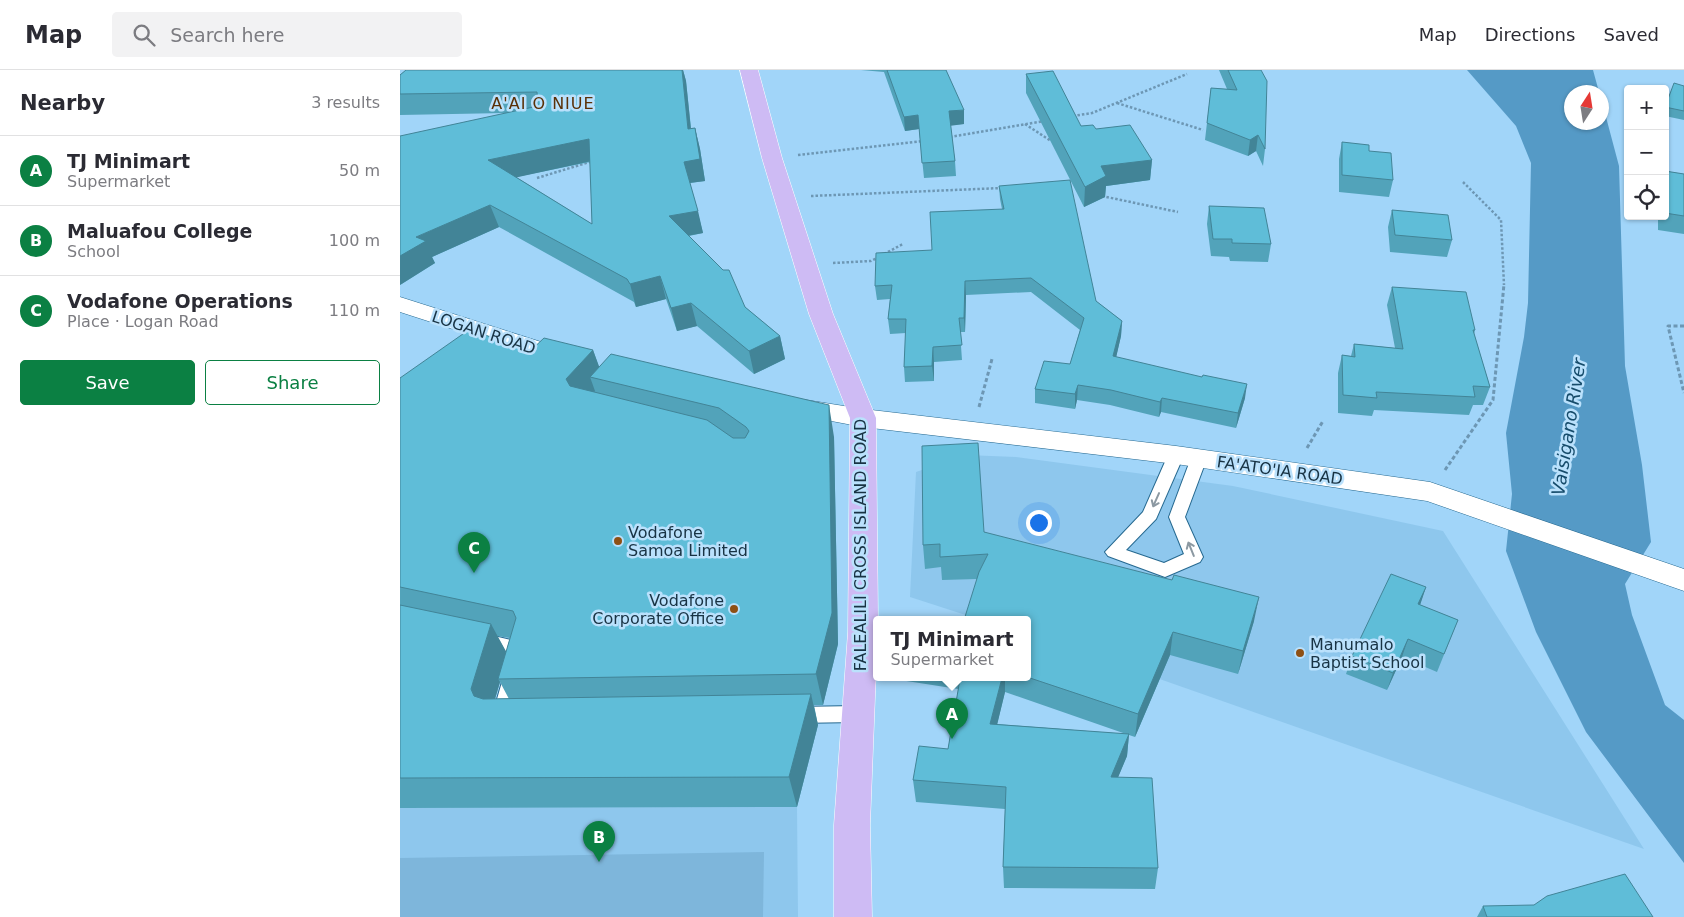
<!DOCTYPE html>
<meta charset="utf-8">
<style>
body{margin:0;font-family:"DejaVu Sans",sans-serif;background:#f2f2f3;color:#2b2b33}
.controls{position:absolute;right:15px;top:15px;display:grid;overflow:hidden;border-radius:5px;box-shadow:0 1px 4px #0004}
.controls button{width:45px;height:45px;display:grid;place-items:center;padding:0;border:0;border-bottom:1px solid #e1e1e2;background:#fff;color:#2b2b33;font:25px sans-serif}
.compass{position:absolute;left:1164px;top:15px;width:45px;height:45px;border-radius:50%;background:#fff;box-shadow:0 1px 4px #0004;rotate:12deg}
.you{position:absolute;left:638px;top:452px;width:18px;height:18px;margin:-12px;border:4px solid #fff;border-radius:50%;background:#1a73e8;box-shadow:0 0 0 8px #1a73e833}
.badge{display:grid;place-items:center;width:32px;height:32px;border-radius:50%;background:#0b8043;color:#fff;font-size:16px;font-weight:700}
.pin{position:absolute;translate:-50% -41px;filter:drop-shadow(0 1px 2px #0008)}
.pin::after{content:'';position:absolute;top:26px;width:18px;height:15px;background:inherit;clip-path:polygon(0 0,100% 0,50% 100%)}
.popup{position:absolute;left:473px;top:546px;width:158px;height:65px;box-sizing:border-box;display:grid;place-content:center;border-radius:5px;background:#fff;filter:drop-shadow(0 1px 4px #0005);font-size:16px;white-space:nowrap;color:#7c7c81}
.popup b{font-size:19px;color:#2b2b33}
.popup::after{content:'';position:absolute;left:50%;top:100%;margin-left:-10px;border:10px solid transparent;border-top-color:#fff}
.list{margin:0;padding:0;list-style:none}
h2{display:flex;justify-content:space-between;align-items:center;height:65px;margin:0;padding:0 20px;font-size:21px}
h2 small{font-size:16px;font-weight:400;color:#7c7c81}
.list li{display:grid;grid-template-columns:32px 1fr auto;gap:15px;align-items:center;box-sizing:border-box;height:70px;padding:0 20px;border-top:1px solid #e1e1e2}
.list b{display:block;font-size:19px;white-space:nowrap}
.list p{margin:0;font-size:16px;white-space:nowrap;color:#7c7c81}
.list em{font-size:16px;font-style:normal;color:#7c7c81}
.actions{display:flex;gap:10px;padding:15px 20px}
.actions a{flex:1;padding:11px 0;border:1px solid #0b8043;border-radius:5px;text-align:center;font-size:18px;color:#0b8043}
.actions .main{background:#0b8043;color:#fff}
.icon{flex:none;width:28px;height:28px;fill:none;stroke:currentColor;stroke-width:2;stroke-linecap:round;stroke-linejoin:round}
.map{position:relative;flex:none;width:1284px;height:847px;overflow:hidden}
header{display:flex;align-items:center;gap:30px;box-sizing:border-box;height:70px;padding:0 25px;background:#fff;border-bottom:1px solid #e1e1e2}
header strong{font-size:24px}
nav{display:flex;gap:28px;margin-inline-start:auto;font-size:18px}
.search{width:350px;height:45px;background:#f2f2f3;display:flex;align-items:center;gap:12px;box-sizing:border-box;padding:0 18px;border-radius:5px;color:#7c7c81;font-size:19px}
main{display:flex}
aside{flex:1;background:#fff}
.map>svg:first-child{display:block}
.built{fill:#8ec7ed}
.green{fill:#7eb6db}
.water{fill:#559ac6}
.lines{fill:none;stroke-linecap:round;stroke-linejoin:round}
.service-casing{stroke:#266990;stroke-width:2}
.secondary-casing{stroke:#266990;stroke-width:1}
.primary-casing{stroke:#fff;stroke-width:1}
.path-far1{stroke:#6d97b4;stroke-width:2.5;stroke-dasharray:2.5 2;stroke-linecap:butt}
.path{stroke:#6d97b4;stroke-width:3;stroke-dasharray:4 2.5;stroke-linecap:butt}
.service{fill:#fff;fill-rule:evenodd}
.secondary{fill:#fff;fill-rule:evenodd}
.primary{fill:#cebbf4;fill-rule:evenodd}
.wall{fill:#52a3ba;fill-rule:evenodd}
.shaded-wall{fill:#428497}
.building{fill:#5fbdd8;stroke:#428497;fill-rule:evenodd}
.oneway{stroke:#8c99a2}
.poi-dot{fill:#8e5014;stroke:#bae1fc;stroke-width:2}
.labels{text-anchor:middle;stroke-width:5;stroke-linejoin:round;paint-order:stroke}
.far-quarter-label{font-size:16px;letter-spacing:1px;fill:#5a3006;stroke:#bae1fc}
.street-label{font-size:16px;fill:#183344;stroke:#bae1fc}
.poi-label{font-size:16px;fill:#183344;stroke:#bae1fc;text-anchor:start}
.water-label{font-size:18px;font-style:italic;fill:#164c6b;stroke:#bae1fc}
</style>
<header>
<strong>Map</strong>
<div class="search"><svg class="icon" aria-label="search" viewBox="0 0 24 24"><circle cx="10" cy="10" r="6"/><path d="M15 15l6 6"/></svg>Search here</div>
<nav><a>Map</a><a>Directions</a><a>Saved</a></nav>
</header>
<main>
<aside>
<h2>Nearby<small>3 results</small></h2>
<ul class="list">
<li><span class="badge">A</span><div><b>TJ Minimart</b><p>Supermarket</p></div><em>50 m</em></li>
<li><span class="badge">B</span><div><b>Maluafou College</b><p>School</p></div><em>100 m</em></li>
<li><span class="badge">C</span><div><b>Vodafone Operations</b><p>Place · Logan Road</p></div><em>110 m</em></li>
</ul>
<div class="actions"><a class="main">Save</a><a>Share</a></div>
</aside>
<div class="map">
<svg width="1284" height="847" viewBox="0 0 1284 847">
<rect width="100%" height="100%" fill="#a1d5f9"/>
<path class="built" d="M 566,385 L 616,387 L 833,416 L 1043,461 L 1244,779 L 734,600 L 627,550 L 581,550 L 510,527 L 516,402 Z
M 397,737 L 398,847 L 0,847 L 0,738 Z"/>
<path class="green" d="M 364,782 L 363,847 L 0,847 L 0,788 Z"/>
<path class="water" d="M 1067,0 L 1193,0 L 1199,22 L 1172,22 L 1172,52 L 1202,52 L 1202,32 L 1219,96 L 1225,296 L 1242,395 L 1251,472 L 1225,514 L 1232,545 L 1265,635 L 1284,650 L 1284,793 L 1186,662 L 1136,562 L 1106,481 L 1112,424 L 1106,363 L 1124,267 L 1128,233 L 1131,93 L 1116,56 Z"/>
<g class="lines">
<defs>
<path id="service" d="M 776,380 L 782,381 L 784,385 L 756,449 L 726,480 L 764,493 L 784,484 L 769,447 L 791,388 L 793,384 L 805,384 L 807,388 L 785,447 L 803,487 L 800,492 L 765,507 L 708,486 L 705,482 L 743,442 L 768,385 L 770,381 Z
M 81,563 L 128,574 L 130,579 L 111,650 L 108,656 L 101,658 L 94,656 L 91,650 L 110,584 L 75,575 L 72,570 L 75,565 Z
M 457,636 L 464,638 L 467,644 L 464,650 L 457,652 L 396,653 L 389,651 L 386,645 L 389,639 L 396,637 Z"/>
<path id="secondary" d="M 0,227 L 179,284 L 182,289 L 179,294 L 170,297 L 161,294 L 0,242 Z
M 393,328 L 463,339 L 776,376 L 1030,412 L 1284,499 L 1284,521 L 1027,431 L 776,394 L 463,357 L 384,342 L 380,336 L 384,330 Z"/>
<path id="primary" d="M 340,0 L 358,0 L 382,88 L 433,244 L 476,348 L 478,550 L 470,755 L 472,847 L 434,847 L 434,755 L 448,562 L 450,348 L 409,244 L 362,88 Z"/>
</defs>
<use href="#service" class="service-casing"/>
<use href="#secondary" class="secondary-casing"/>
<use href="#primary" class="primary-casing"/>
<path class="path-far1" d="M 717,33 L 803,60
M 673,46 L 692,43 L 787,4
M 625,54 L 651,71
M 550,67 L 644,51
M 398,85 L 524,71
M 137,108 L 193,91
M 1063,112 L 1101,150 L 1104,215
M 411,126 L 602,118
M 702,126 L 778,142
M 484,184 L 503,174
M 433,193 L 471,191 L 479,187"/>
<path class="path" d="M 1284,256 L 1268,256 L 1284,323
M 579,337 L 592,289
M 907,378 L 923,351
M 1045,400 L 1093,330 L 1104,214"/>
<use href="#service" class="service"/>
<use href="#secondary" class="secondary"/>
<use href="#primary" class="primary"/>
</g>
<path class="wall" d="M 6,0 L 283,0 L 286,11 L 291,58 L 295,58 L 300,79 L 305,111 L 290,113 L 303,163 L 289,166 L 345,237 L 380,266 L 385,289 L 354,304 L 297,256 L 277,261 L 266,229 L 236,237 L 234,232 L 99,157 L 32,187 L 35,193 L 0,215 L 105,43 L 0,45 L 0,5 ZM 190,92 L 192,154 L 116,107 Z
M 461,0 L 546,0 L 564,54 L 550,55 L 555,91 L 556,106 L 524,108 L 519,59 L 505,61 L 484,2 Z
M 819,0 L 861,0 L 865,79 L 863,96 L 856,81 L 848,86 L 805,70 L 811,18 L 827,19 Z
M 626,4 L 681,56 L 696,59 L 752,90 L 750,110 L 706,116 L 705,127 L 684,137 L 626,23 Z
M 1284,16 L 1284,50 L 1265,46 L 1265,36 Z
M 942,72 L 969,81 L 993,110 L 989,127 L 939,122 L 939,89 Z
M 1265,101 L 1284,104 L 1284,164 L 1258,160 L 1258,146 L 1265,146 Z
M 599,116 L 696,231 L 722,251 L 721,266 L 716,287 L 845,328 L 836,358 L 761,342 L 759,347 L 710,335 L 677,330 L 675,339 L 635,333 L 635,319 L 670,294 L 680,260 L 631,222 L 566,225 L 565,262 L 560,262 L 562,290 L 534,292 L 534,311 L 505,312 L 504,297 L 506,263 L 490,264 L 488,249 L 490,229 L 477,230 L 475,216 L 532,180 L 602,139 L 600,129 Z
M 809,136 L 871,174 L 868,192 L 830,191 L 829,187 L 811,186 L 807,154 Z
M 992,140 L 1052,170 L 1047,187 L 990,182 L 988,157 Z
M 992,217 L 1075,260 L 1074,264 L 1090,317 L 1083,335 L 1073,335 L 1069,345 L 974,340 L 972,346 L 938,343 L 938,303 L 942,285 L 951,286 L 954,274 L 995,278 L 987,235 Z
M 193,280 L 199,297 L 434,367 L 438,574 L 423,635 L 414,635 L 418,655 L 397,737 L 0,738 L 0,308 L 129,282 ZM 97,566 L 110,568 L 106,582 ZM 100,612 L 109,629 L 95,629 Z
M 584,462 L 854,551 L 838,604 L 770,585 L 735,667 L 729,665 L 727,686 L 718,707 L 758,798 L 755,819 L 604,818 L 603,797 L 605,739 L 516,732 L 513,710 L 548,679 L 558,622 L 558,619 L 500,610 L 500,608 L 627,608 L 627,550 L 577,509 L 542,510 L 541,497 L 525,499 L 523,475 ZM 605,622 L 726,664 L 597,654 Z
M 1026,517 L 1020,535 L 1058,550 L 1037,602 L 1002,587 L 987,620 L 946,604 L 952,586 Z
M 1083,836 L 1253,847 L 1077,847 Z"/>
<path class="shaded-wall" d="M 282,0 L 283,0 L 286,11 L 293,80 L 288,59 Z
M 564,40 L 564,54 L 549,56 L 549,41 Z
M 518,45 L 519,59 L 505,61 L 504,47 Z
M 295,58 L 300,79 L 305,111 L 289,113 L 284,92 Z
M 858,65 L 856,81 L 848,86 L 850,70 Z
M 189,69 L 196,90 L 96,112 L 88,90 Z
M 752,90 L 750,110 L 706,116 L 705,127 L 684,137 L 685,117 L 701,96 Z
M 90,135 L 99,157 L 32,187 L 35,193 L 0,215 L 0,186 L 16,167 Z
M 298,141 L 303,163 L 275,168 L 269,146 Z
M 260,206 L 266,229 L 236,237 L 230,214 Z
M 565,211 L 566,225 L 565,262 L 564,248 Z
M 291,233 L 297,256 L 277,261 L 271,238 Z
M 722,251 L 721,266 L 713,301 L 713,286 Z
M 380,266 L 385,289 L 354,304 L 349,281 Z
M 533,277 L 534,292 L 534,311 L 532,296 Z
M 193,280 L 204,310 L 190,307 L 195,321 L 178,341 L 166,309 Z
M 847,314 L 845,328 L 836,358 L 838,343 Z
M 678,315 L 677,330 L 675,339 L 675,324 Z
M 762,328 L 761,342 L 759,347 L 760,332 Z
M 429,335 L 434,367 L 438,574 L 423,635 L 416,604 Z
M 1026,517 L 1020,535 L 1018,534 Z
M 859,527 L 854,551 L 838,604 L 843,581 Z
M 91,554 L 108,585 L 98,609 L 100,612 L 89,649 L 74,626 L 71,619 Z
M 773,562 L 770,585 L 735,667 L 738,644 Z
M 1008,569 L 1002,587 L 987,620 L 993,603 Z
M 602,608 L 605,608 L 605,622 L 592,676 L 590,654 Z
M 411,624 L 418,655 L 397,737 L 389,707 Z
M 729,664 L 727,686 L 709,729 L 711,707 Z"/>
<path class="building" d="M 6,0 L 282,0 L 288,59 L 295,58 L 300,89 L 284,92 L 298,141 L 269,146 L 323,200 L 329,200 L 345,237 L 380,266 L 349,281 L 291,233 L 271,238 L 260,206 L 230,214 L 227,209 L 90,135 L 16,167 L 26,171 L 0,186 L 0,66 L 138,36 L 137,22 L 0,24 L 0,5 ZM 189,69 L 192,154 L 88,90 Z
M 487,0 L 546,0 L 564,40 L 549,41 L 555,91 L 522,93 L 518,45 L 504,47 Z
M 828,0 L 861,0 L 867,11 L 865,79 L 858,65 L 850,70 L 807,53 L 811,18 L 837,20 Z
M 653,1 L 681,56 L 693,55 L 696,59 L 730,55 L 752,90 L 701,96 L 706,106 L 685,117 L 626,4 Z
M 1274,13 L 1284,16 L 1284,41 L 1265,37 Z
M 942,72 L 969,75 L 969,81 L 991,83 L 993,110 L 942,105 Z
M 1265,101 L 1284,104 L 1284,146 L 1265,143 Z
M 670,110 L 696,231 L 722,251 L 713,286 L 802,307 L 803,305 L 847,314 L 838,343 L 762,328 L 760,332 L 711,320 L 678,315 L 675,324 L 635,319 L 644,291 L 670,294 L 684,248 L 631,208 L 565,211 L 564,248 L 559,248 L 562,275 L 533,277 L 532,296 L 504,297 L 506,249 L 488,249 L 492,215 L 475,216 L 476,183 L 532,180 L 530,142 L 604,139 L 599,116 Z
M 809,136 L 864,138 L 871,174 L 832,173 L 832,169 L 813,169 Z
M 992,140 L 1048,145 L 1052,170 L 995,165 Z
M 992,217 L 1066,222 L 1075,260 L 1073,260 L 1090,317 L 1073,316 L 1075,327 L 976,322 L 977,328 L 943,325 L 942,285 L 955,287 L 954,274 L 1003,279 Z
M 70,259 L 129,282 L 144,268 L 193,280 L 166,309 L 170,316 L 307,350 L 333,368 L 345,368 L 349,361 L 346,357 L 319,338 L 190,307 L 211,284 L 429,335 L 432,543 L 416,604 L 98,609 L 116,548 L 113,541 L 0,517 L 0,308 Z
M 578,373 L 584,462 L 772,510 L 774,505 L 859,527 L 843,581 L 773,562 L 738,644 L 627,607 L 627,550 L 564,550 L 579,502 L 588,484 L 540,487 L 540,474 L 523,475 L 522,376 Z
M 991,504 L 1026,517 L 1018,534 L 1058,550 L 1044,584 L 1008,569 L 993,603 L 952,586 Z
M 0,535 L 91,554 L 71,619 L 74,626 L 83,629 L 411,624 L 389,707 L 0,708 Z
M 557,608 L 602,608 L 590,654 L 729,664 L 711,707 L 752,708 L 758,798 L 603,797 L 606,717 L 513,710 L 519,676 L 548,679 L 560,609 Z
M 1225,804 L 1253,847 L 1087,847 L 1083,836 L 1134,835 L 1147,826 Z"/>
<defs><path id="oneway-shaft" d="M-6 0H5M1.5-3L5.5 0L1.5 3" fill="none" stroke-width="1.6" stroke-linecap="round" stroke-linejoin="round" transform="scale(1.25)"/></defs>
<g class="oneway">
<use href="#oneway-shaft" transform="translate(756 430) rotate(114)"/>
<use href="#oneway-shaft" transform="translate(791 479) rotate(-112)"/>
</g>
<g class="poi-dot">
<circle cx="218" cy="471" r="5"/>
<circle cx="334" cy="539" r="5"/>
<circle cx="900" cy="583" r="5"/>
</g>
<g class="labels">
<g class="far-quarter-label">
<text x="143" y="39">A'AI O NIUE</text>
</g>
<g class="street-label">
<text transform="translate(84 262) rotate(18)" y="6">LOGAN ROAD</text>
<text transform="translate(880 400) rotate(8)" y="6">FA'ATO'IA ROAD</text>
<text transform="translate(460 475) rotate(-90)" y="6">FALEALILI CROSS ISLAND ROAD</text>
</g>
<g class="poi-label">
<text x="228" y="468">Vodafone<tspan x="228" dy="18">Samoa Limited</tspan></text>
<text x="324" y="536" text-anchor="end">Vodafone<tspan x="324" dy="18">Corporate Office</tspan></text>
<text x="910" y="580">Manumalo<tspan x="910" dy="18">Baptist School</tspan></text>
</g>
<g class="water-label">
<text transform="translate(1169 357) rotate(-81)" y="6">Vaisigano River</text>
</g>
</g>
</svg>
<div class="controls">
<button>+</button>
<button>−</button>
<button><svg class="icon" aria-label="locate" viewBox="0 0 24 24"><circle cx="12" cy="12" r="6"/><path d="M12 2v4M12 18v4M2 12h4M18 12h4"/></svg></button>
</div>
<svg class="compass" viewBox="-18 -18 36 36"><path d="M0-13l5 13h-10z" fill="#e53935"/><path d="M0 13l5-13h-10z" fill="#7c7c81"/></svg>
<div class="you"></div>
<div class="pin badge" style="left:552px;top:669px">A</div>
<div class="popup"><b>TJ Minimart</b>Supermarket</div>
<div class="pin badge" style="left:199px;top:792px">B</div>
<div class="pin badge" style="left:74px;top:503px">C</div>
</div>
</main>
